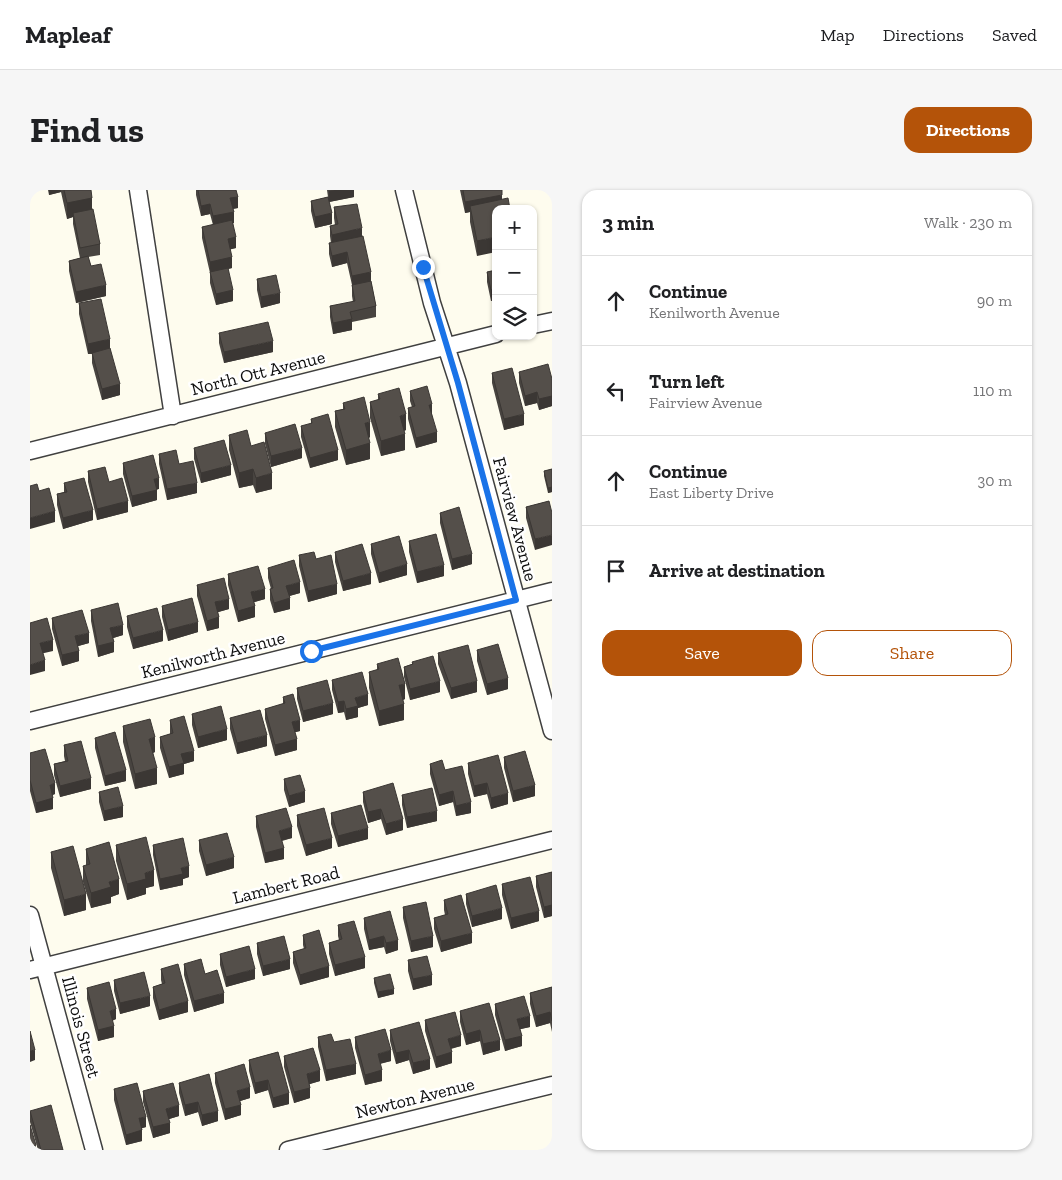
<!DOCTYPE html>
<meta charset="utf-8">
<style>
body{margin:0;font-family:"Zilla Slab",serif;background:#f6f6f6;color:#202124}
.controls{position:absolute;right:15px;top:15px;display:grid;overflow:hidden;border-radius:10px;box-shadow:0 1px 4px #0004}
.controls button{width:45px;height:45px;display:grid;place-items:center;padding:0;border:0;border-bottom:1px solid #e0e0e0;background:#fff;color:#202124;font:25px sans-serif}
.stop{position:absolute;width:15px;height:15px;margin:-11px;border:4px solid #1a73e8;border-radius:50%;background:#fff}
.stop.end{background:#1a73e8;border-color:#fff;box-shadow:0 1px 5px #0008}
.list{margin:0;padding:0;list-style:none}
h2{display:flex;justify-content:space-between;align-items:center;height:65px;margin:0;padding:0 20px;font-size:21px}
h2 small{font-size:16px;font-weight:400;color:#757577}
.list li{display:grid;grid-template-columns:32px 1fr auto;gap:15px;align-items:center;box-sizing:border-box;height:90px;padding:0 20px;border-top:1px solid #e0e0e0}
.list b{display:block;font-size:19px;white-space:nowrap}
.list p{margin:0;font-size:16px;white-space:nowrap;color:#757577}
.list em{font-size:16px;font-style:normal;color:#757577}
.actions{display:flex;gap:10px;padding:15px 20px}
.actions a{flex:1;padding:11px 0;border:1px solid #b45309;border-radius:15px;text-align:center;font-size:18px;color:#b45309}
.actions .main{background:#b45309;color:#fff}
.icon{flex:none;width:28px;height:28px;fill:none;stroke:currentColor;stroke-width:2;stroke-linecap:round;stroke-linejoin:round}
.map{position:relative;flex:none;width:522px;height:960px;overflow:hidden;border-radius:15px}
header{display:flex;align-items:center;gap:30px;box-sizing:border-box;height:70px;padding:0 25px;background:#fff;border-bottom:1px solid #e0e0e0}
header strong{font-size:24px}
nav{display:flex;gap:28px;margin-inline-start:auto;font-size:18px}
.intro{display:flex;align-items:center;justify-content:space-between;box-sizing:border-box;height:120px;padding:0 30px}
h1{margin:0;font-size:35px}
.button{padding:12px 22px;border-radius:15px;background:#b45309;color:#fff;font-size:18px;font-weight:700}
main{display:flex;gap:30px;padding:0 30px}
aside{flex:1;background:#fff;border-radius:15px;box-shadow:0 1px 4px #0004}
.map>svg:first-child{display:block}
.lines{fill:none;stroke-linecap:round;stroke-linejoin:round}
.minor-casing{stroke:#404040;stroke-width:19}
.minor{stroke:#fff;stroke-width:16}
.wall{fill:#484440}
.shaded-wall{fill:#3b3734}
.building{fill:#544f4a;stroke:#3b3734}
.route{stroke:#1a73e8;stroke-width:6}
.labels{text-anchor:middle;stroke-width:5;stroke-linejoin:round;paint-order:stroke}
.street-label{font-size:18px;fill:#0d0d0d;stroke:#fff}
</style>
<header>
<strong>Mapleaf</strong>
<nav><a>Map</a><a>Directions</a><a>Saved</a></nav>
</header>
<div class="intro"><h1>Find us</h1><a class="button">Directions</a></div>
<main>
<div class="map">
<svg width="522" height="960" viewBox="0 0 522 960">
<rect width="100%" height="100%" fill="#fefcee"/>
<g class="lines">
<defs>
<path id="minor" d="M 108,0 L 143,226
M 374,0 L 402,113 L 428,193 L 522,541
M 503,135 L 522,131
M 0,261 L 466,144
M 0,531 L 522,401
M 0,725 L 64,960
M 0,780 L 522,650
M 258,960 L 522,895"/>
</defs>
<use href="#minor" class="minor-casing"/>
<use href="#minor" class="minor"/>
</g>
<path class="wall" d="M 18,0 L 61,0 L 62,19 L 70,54 L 70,65 L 58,67 L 61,76 L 76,106 L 46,113 L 39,81 L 39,71 L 50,68 L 43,34 L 43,27 L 37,29 L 31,2 L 19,5 Z
M 166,0 L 206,0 L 208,18 L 203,19 L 203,33 L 206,58 L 200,59 L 202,78 L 198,79 L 203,111 L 186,115 L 180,93 L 180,83 L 172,48 L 172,37 L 183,35 L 180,24 L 171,26 L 166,5 Z
M 297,0 L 324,0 L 324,7 L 299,12 L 302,34 L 285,38 L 281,21 L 281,11 L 298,7 Z
M 430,0 L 472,0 L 447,66 L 440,32 L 440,22 L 435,23 Z
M 304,17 L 332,46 L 346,116 L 346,127 L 322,132 L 322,140 L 303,144 L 300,127 L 300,116 L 323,112 L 322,106 L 322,95 L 317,73 L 302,77 L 299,64 L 299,53 L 301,53 L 300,46 L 300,36 L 305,35 L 304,28 Z
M 466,80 L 466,110 L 461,111 L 457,92 L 457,82 Z
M 227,89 L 250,113 L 231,118 L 227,100 Z
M 49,113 L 80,158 L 90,205 L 72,210 L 62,173 L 62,164 L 58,164 L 49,124 Z
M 189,143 L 243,162 L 194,173 L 189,153 Z
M 489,182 L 522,189 L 522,216 L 509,220 L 507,213 L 495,216 L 489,193 Z
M 462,183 L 494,235 L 474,240 L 462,193 Z
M 380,201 L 402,225 L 407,252 L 386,258 L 378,229 L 378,218 L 382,217 L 380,211 Z
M 348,204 L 376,240 L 374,241 L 375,260 L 351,266 L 340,228 L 340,212 L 348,210 Z
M 313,213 L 340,247 L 339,248 L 340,269 L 316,275 L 305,237 L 305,221 L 313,219 Z
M 281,229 L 308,270 L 280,278 L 271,247 L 271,236 L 281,234 Z
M 235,243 L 272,268 L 241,277 L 235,254 Z
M 199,245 L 221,256 L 242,299 L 226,303 L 223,295 L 209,298 L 199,260 Z
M 164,258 L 201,285 L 171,293 L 164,269 Z
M 129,264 L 149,274 L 167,303 L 137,310 L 129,274 Z
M 93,273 L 129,299 L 127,299 L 127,310 L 102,317 L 93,284 Z
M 522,279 L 522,302 L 518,303 L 514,286 L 514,281 Z
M 58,281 L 79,292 L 98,322 L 67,330 L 58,292 Z
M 34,293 L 63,330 L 33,339 L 27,315 L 27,304 L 34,302 Z
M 519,311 L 505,360 L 496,328 L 496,317 Z
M 410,323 L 442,374 L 422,380 L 410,333 Z
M 379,351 L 414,386 L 387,393 L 379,362 Z
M 341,354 L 377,385 L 349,393 L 341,364 Z
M 305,362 L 341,394 L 313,401 L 305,372 Z
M 269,365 L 286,369 L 307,404 L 278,412 L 269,376 Z
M 238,378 L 270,403 L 259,406 L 260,419 L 244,423 L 240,410 L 240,399 L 241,399 L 238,388 Z
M 198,384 L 235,409 L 224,412 L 225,427 L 208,432 L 198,395 Z
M 167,395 L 199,419 L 188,422 L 189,438 L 177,441 L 167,406 Z
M 132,416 L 168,442 L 138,451 L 132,427 Z
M 61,420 L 93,445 L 83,448 L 84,462 L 68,467 L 61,431 Z
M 97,426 L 133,451 L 103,459 L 97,437 Z
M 22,428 L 59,453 L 48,456 L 49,471 L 32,476 L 22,439 Z
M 447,460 L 478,499 L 457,505 L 447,471 Z
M 408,463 L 447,502 L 421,509 L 408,474 Z
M 382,472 L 410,502 L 380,510 L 374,487 L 374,477 L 382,474 Z
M 347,474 L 375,509 L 373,510 L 374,530 L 349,536 L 339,498 L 339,482 L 347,480 Z
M 302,490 L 338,515 L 328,518 L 328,527 L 316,530 L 314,522 L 308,523 L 302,500 Z
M 267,498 L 303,524 L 273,532 L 267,509 Z
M 253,507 L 270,541 L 265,542 L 267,560 L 245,566 L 235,529 L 235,519 L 253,514 Z
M 162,524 L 197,550 L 168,558 L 162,535 Z
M 200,528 L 237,556 L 207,564 L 200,539 Z
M 140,530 L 164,571 L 154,574 L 154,584 L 139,588 L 130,558 L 130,547 L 140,544 Z
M 93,536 L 125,562 L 123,563 L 127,594 L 105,599 L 93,552 Z
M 65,548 L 96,591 L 75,596 L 65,558 Z
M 34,555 L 61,599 L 30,607 L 24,585 L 24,574 L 35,571 L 34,566 Z
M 0,563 L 25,604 L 22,605 L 23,619 L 6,623 L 0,601 Z
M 474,567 L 505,606 L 483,612 L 474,578 Z
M 438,573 L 478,614 L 461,619 L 457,604 L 444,607 L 438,584 Z
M 400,574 L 415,580 L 441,623 L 426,626 L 423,612 L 409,616 L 400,584 Z
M 254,589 L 275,612 L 259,617 L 254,600 Z
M 69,602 L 93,627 L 74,631 L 69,612 Z
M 333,602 L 373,640 L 356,645 L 351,629 L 338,633 L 333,612 Z
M 372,605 L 407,631 L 377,638 L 372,615 Z
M 301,623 L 338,649 L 308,657 L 301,634 Z
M 267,625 L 302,658 L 276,666 L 267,636 Z
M 226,626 L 262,648 L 252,651 L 254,669 L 235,673 L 226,637 Z
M 169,650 L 204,678 L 176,686 L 169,661 Z
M 86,655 L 124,696 L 116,698 L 116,704 L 97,710 L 86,671 Z
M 123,655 L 159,687 L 153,689 L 153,695 L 130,700 L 123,665 Z
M 56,659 L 89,704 L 81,707 L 81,713 L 61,718 L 53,692 L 53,676 L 56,676 Z
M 21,662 L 56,720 L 34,726 L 21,678 Z
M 522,682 L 522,726 L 514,728 L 506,697 L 506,686 Z
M 472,694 L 509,731 L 481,739 L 472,705 Z
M 436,704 L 472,729 L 442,737 L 436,714 Z
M 414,710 L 442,753 L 411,762 L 404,739 L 404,728 L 415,725 L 414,720 Z
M 373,717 L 403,757 L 381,762 L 373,728 Z
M 334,728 L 368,760 L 356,764 L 354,757 L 339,760 L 334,739 Z
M 308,735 L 335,778 L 305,786 L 299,764 L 299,753 L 309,750 L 308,746 Z
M 273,745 L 299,787 L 270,795 L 263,773 L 263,762 L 274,759 L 273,755 Z
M 227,753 L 260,779 L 233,786 L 227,764 Z
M 190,764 L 225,789 L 196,797 L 190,775 Z
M 378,770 L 402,795 L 383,800 L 378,781 Z
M 154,774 L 175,784 L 194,813 L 164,822 L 154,785 Z
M 131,779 L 158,822 L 129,830 L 123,808 L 123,797 L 132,794 L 131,790 Z
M 344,788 L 364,804 L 348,808 L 344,793 Z
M 84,790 L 120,816 L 90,824 L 84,801 Z
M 522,797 L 522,842 L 520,833 L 506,837 L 500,814 L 500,803 Z
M 57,798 L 86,829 L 82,831 L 84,847 L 68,851 L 57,809 Z
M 465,814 L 500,837 L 490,839 L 492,856 L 475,861 L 465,825 Z
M 430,821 L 470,860 L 453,865 L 450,851 L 436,855 L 430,832 Z
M 395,830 L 431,856 L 421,859 L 422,873 L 406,878 L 395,841 Z
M 360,840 L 400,879 L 383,884 L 379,870 L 366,874 L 360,851 Z
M 288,847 L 304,852 L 326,884 L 296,891 L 288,857 Z
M 325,847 L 361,871 L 350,874 L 352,891 L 335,895 L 325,858 Z
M 248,862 L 259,914 L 243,918 L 238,900 L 225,904 L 219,881 L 219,870 Z
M 254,866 L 290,891 L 279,894 L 280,908 L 264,913 L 254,877 Z
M 185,883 L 220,908 L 210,911 L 211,925 L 195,930 L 185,893 Z
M 149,893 L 188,931 L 172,936 L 168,922 L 155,926 L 149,903 Z
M 84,899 L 116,937 L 112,938 L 112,951 L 96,955 L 84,910 Z
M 113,901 L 149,926 L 139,929 L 140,943 L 123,948 L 113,912 Z
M 0,921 L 33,960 L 8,960 L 0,932 Z"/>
<path class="shaded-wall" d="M 19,0 L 31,0 L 31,2 L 19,5 Z
M 305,0 L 324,0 L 324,7 L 299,12 L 299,1 Z
M 472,5 L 472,15 L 440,16 L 440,22 L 435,23 L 435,12 Z
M 208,7 L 208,18 L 200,19 L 200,8 Z
M 62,8 L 62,23 L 43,23 L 43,27 L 37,29 L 37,13 Z
M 180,14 L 180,24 L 171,26 L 171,16 Z
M 204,22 L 204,33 L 183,37 L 183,26 Z
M 302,23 L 302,34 L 285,38 L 285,27 Z
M 332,38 L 332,49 L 302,55 L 302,45 Z
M 206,47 L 206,58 L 198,60 L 198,49 Z
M 466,47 L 466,62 L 447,66 L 447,51 Z
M 317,62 L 317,73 L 302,77 L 302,66 Z
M 202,67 L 202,78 L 180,83 L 180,72 Z
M 341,82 L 341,92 L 322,97 L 322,86 Z
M 76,95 L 76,106 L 46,113 L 46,102 Z
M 466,99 L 466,110 L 461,111 L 461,100 Z
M 203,100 L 203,111 L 186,115 L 186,104 Z
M 250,103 L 250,113 L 231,118 L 231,107 Z
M 322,129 L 322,140 L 303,144 L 303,133 Z
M 80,149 L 80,160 L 58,164 L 58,154 Z
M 243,151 L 243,162 L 194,173 L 194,162 Z
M 90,194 L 90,205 L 72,210 L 72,199 Z
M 507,202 L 507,213 L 495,216 L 495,206 Z
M 522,206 L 522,216 L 509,220 L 509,209 Z
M 402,214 L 402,225 L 399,225 L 399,215 Z
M 376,224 L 376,240 L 370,242 L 370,226 Z
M 494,224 L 494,235 L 474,240 L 474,229 Z
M 340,232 L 340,247 L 335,249 L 335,233 Z
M 407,242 L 407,252 L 386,258 L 386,248 Z
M 375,244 L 375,260 L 351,266 L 351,251 Z
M 340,253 L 340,269 L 316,275 L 316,260 Z
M 272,258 L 272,268 L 241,277 L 241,266 Z
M 308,260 L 308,270 L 280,278 L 280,268 Z
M 201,275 L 201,285 L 171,293 L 171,283 Z
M 223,279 L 223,295 L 209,298 L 209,283 Z
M 242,283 L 242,299 L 226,303 L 226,288 Z
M 129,288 L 129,299 L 124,300 L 124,289 Z
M 167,293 L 167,303 L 137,310 L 137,299 Z
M 522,297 L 522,302 L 518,303 L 518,298 Z
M 127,300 L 127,310 L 102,317 L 102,306 Z
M 98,311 L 98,322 L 67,330 L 67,319 Z
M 63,320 L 63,330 L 33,339 L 33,328 Z
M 25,321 L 25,332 L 0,339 L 0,328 Z
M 522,345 L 522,355 L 505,360 L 505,349 Z
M 442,364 L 442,374 L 422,380 L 422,369 Z
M 377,374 L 377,385 L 349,393 L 349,383 Z
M 414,375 L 414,386 L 387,393 L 387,382 Z
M 341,383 L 341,394 L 313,401 L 313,391 Z
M 270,392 L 270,403 L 256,407 L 256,396 Z
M 307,394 L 307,404 L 278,412 L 278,401 Z
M 235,399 L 235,409 L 221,413 L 221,402 Z
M 260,408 L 260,419 L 244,423 L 244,413 Z
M 199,409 L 199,419 L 185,423 L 185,412 Z
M 225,416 L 225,427 L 208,432 L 208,421 Z
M 189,427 L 189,438 L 177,441 L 177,431 Z
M 168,432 L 168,442 L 138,451 L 138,440 Z
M 93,435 L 93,445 L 80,449 L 80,438 Z
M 133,440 L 133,451 L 103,459 L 103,448 Z
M 59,443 L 59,453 L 45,457 L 45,446 Z
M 23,450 L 23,461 L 10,464 L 10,453 Z
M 84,452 L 84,462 L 68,467 L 68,456 Z
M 49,461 L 49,471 L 32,476 L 32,465 Z
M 15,470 L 15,481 L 0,485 L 0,475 Z
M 478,488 L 478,499 L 457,505 L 457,494 Z
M 410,491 L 410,502 L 380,510 L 380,499 Z
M 447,491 L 447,502 L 421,509 L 421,498 Z
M 375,494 L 375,509 L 369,511 L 369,495 Z
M 338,504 L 338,515 L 328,518 L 328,527 L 316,530 L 316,519 L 325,508 Z
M 314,511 L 314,522 L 308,523 L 308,512 Z
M 303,513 L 303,524 L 273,532 L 273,521 Z
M 374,514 L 374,530 L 349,536 L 349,521 Z
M 270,530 L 270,541 L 262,543 L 262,532 Z
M 197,539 L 197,550 L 168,558 L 168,547 Z
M 237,545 L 237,556 L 207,564 L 207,553 Z
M 125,547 L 125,562 L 119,564 L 119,549 Z
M 267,549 L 267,560 L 245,566 L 245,555 Z
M 164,561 L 164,571 L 154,574 L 154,584 L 139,588 L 139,577 L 151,564 Z
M 127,578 L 127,594 L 105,599 L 105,584 Z
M 96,580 L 96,591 L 75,596 L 75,586 Z
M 61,588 L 61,599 L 30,607 L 30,596 Z
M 25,593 L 25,604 L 20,606 L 20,595 Z
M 457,593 L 457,604 L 444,607 L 444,596 Z
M 505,595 L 505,606 L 483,612 L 483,601 Z
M 275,601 L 275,612 L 259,617 L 259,606 Z
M 423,601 L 423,612 L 409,616 L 409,605 Z
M 478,603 L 478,614 L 461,619 L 461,608 Z
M 23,608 L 23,619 L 6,623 L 6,613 Z
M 441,612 L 441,623 L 426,626 L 426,616 Z
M 93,616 L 93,627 L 74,631 L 74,621 Z
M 351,619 L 351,629 L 338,633 L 338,622 Z
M 407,621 L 407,631 L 377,638 L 377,627 Z
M 373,629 L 373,640 L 356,645 L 356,634 Z
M 262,637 L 262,648 L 249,651 L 249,641 Z
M 338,638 L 338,649 L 308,657 L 308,646 Z
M 302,648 L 302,658 L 276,666 L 276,655 Z
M 254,658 L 254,669 L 235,673 L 235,663 Z
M 204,667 L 204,678 L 176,686 L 176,675 Z
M 159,676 L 159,687 L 153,689 L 153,695 L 130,700 L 130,689 L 151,678 Z
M 124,680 L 124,696 L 116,698 L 116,704 L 97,710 L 97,694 L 115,683 Z
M 89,689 L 89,704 L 81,707 L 81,713 L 61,718 L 61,703 L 79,692 Z
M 56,704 L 56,720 L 34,726 L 34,710 Z
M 522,715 L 522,726 L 514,728 L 514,717 Z
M 472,718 L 472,729 L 442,737 L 442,726 Z
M 509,721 L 509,731 L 481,739 L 481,728 Z
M 442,743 L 442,753 L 411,762 L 411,751 Z
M 354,746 L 354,757 L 339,760 L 339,750 Z
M 403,746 L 403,757 L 381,762 L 381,751 Z
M 368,750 L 368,760 L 356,764 L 356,753 Z
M 335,767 L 335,778 L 305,786 L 305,775 Z
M 260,769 L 260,779 L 233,786 L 233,776 Z
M 299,776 L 299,787 L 270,795 L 270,785 Z
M 225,779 L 225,789 L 196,797 L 196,787 Z
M 402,785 L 402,795 L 383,800 L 383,789 Z
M 364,799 L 364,804 L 348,808 L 348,802 Z
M 194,803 L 194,813 L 164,822 L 164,811 Z
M 120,806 L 120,816 L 90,824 L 90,813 Z
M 158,811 L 158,822 L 129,830 L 129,820 Z
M 86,819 L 86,829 L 80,831 L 80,821 Z
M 520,822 L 520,833 L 506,837 L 506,826 Z
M 500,826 L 500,837 L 487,840 L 487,829 Z
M 84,836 L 84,847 L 68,851 L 68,840 Z
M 450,840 L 450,851 L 436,855 L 436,844 Z
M 431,845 L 431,856 L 418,859 L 418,849 Z
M 492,846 L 492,856 L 475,861 L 475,850 Z
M 470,850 L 470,860 L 453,865 L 453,854 Z
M 5,860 L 5,870 L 0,872 L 0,861 Z
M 361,860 L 361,871 L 348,874 L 348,864 Z
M 379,860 L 379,870 L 366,874 L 366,863 Z
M 422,862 L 422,873 L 406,878 L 406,867 Z
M 400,869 L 400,879 L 383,884 L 383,873 Z
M 326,874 L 326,884 L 296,891 L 296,880 Z
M 290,880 L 290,891 L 277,895 L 277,884 Z
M 352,880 L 352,891 L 335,895 L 335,885 Z
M 238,890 L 238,900 L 225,904 L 225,893 Z
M 220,897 L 220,908 L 207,912 L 207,901 Z
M 280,898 L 280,908 L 264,913 L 264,902 Z
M 259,903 L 259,914 L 243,918 L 243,908 Z
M 168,912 L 168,922 L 155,926 L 155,915 Z
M 149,915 L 149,926 L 136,930 L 136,919 Z
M 211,915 L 211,925 L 195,930 L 195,919 Z
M 188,921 L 188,931 L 172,936 L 172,925 Z
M 116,927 L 116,937 L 109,939 L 109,928 Z
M 140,933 L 140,943 L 123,948 L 123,937 Z
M 112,940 L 112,951 L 96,955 L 96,945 Z
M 6,955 L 6,960 L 0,960 L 0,957 Z"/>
<path class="building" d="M 34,0 L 61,0 L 62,8 L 37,13 Z
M 168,0 L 206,0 L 208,7 L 200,8 L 204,22 L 183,26 L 180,14 L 171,16 Z
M 433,0 L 472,0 L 472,5 L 435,12 Z
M 298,7 L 302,23 L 285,27 L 281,11 Z
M 478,8 L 480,19 L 466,19 L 466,47 L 447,51 L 440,16 Z
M 327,14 L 332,38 L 302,45 L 300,36 L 308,34 L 304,17 Z
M 63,19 L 70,54 L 50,58 L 43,23 Z
M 202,30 L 206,47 L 198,49 L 202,67 L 180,72 L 172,37 Z
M 333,46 L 341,82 L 322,86 L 317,62 L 302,66 L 299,53 Z
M 58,66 L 61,76 L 71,74 L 76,95 L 46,102 L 39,71 Z
M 198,78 L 203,100 L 186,104 L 180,82 Z
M 466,80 L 466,99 L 461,100 L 457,82 Z
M 246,85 L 250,103 L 231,107 L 227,89 Z
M 341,91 L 346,116 L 320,122 L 322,129 L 303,133 L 300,116 L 325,111 L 322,95 Z
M 71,109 L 80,149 L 58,154 L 49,113 Z
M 238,132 L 243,151 L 194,162 L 189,143 Z
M 80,158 L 90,194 L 72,199 L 62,163 Z
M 518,174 L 522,189 L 522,206 L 509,209 L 507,202 L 495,206 L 489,182 Z
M 482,178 L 494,224 L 474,229 L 462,183 Z
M 397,196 L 402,214 L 399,215 L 407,242 L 386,248 L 378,218 L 385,216 L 380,201 Z
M 369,198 L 376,224 L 370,226 L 375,244 L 351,251 L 340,212 L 350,209 L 348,204 Z
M 334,207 L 340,232 L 335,233 L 340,253 L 316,260 L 305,221 L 315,219 L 313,213 Z
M 298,224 L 308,260 L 280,268 L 271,236 L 282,233 L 281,229 Z
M 265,234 L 272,258 L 241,266 L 235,243 Z
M 217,240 L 221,256 L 234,252 L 242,283 L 226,288 L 223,279 L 209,283 L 199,245 Z
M 194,250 L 201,275 L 171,283 L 164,258 Z
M 146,260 L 149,274 L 163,271 L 167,293 L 137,299 L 129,264 Z
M 123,265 L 129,288 L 124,289 L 127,300 L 102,306 L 93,273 Z
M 75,277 L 79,292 L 92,288 L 98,311 L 67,319 L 58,281 Z
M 522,279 L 522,297 L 518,298 L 514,281 Z
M 54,288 L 63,320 L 33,328 L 27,304 L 37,302 L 34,293 Z
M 7,294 L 9,301 L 19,298 L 25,321 L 0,328 L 0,296 Z
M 519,311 L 522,323 L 522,345 L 505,349 L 496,317 Z
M 429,317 L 442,364 L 422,369 L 410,323 Z
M 406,344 L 414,375 L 387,382 L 379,351 Z
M 369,346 L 377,374 L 349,383 L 341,354 Z
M 332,354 L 341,383 L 313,391 L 305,362 Z
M 284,362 L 286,369 L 301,365 L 307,394 L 278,401 L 269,365 Z
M 264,370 L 270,392 L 256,396 L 260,408 L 244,413 L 240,399 L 243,398 L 238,378 Z
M 228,376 L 235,399 L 221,402 L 225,416 L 208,421 L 198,384 Z
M 194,388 L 199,409 L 185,412 L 189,427 L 177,431 L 167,395 Z
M 162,408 L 168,432 L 138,440 L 132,416 Z
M 88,413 L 93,435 L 80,438 L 84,452 L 68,456 L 61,420 Z
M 127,418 L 133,440 L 103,448 L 97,426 Z
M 52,420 L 59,443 L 45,446 L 49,461 L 32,465 L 22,428 Z
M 17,428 L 23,450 L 10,453 L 15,470 L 0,475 L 0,433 Z
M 468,454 L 478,488 L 457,494 L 447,460 Z
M 438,455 L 447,491 L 421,498 L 408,463 Z
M 403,466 L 410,491 L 380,499 L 374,477 L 383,474 L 382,472 Z
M 368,468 L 375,494 L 369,495 L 374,514 L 349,521 L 339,482 L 349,479 L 347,474 Z
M 332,482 L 338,504 L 325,508 L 328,516 L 316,519 L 314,511 L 308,512 L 302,490 Z
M 297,490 L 303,513 L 273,521 L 267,498 Z
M 263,504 L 270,530 L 262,532 L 267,549 L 245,555 L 235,519 L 255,513 L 253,507 Z
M 191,516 L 197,539 L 168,547 L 162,524 Z
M 230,520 L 237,545 L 207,553 L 200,528 Z
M 154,526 L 164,561 L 151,564 L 154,573 L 139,577 L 130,547 L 143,543 L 140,530 Z
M 120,529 L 125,547 L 119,549 L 127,578 L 105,584 L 93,536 Z
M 85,542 L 96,580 L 75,586 L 65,548 Z
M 51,551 L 61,588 L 30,596 L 24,574 L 38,571 L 34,555 Z
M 15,559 L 25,593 L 20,595 L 23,608 L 6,613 L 0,590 L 0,563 Z
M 495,561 L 505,595 L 483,601 L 474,567 Z
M 468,565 L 478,603 L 461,608 L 457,593 L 444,596 L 438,573 Z
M 412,570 L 415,580 L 432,576 L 441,612 L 426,616 L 423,601 L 409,605 L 400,574 Z
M 270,585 L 275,601 L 259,606 L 254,589 Z
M 363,593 L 373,629 L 356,634 L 351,619 L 338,622 L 333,602 Z
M 88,597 L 93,616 L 74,621 L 69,602 Z
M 402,598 L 407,621 L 377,627 L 372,605 Z
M 331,615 L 338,638 L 308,646 L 301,623 Z
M 256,618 L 262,637 L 249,641 L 254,658 L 235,663 L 226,626 Z
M 294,618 L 302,648 L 276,655 L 267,625 Z
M 197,643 L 204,667 L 176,675 L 169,650 Z
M 116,647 L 124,680 L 115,683 L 116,689 L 97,694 L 86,655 Z
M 153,648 L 159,676 L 151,678 L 153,684 L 130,689 L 123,655 Z
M 79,652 L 89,689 L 79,692 L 81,697 L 61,703 L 53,676 L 60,674 L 56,659 Z
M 43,656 L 56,704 L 34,710 L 21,662 Z
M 522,682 L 522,715 L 514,717 L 506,686 Z
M 500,687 L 509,721 L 481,728 L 472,694 Z
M 466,695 L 472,718 L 442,726 L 436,704 Z
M 431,705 L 442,743 L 411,751 L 404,728 L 418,724 L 414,710 Z
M 396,712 L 403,746 L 381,751 L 373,717 Z
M 360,721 L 368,750 L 356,753 L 354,746 L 339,750 L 334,728 Z
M 324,731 L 335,767 L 305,775 L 299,753 L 312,749 L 308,735 Z
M 289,740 L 299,776 L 270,785 L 263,762 L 276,758 L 273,745 Z
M 254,746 L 260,769 L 233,776 L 227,753 Z
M 219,756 L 225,779 L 196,787 L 190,764 Z
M 397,766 L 402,785 L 383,789 L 378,770 Z
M 171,769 L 175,784 L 187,780 L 194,803 L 164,811 L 154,774 Z
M 148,774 L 158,811 L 129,820 L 123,797 L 135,793 L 131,779 Z
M 114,782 L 120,806 L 90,813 L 84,790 Z
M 360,784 L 364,799 L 348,802 L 344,788 Z
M 79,792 L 86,819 L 80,821 L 84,836 L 68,840 L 57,798 Z
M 522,797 L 522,831 L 520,822 L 506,826 L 500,803 Z
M 494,806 L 500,826 L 487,829 L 492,846 L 475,850 L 465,814 Z
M 459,813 L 470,850 L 453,854 L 450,840 L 436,844 L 430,821 Z
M 425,822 L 431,845 L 418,849 L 422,862 L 406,867 L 395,830 Z
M 389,832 L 400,869 L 383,873 L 379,860 L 366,863 L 360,840 Z
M 355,839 L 361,860 L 348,864 L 352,880 L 335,885 L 325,847 Z
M 0,841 L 5,860 L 0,861 Z
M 301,844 L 304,852 L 320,849 L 326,874 L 296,880 L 288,847 Z
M 283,858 L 290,880 L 277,884 L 280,898 L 264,902 L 254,866 Z
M 248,862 L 259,903 L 243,908 L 238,890 L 225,893 L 219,870 Z
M 214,874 L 220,897 L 207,901 L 211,915 L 195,919 L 185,883 Z
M 179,884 L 188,921 L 172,925 L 168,912 L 155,915 L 149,893 Z
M 107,893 L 116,927 L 109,928 L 112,940 L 96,945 L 84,899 Z
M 143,893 L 149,915 L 136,919 L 140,933 L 123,937 L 113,901 Z
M 21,915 L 33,960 L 11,960 L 0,921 Z
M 0,935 L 6,955 L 0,957 Z"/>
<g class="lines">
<path class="route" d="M 281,461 L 486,410 L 428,193 L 393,77"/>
</g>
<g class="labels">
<g class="street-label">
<text transform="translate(228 183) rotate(-14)" y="6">North Ott Avenue</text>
<text transform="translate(485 329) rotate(75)" y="6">Fairview Avenue</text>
<text transform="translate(183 465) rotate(-14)" y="6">Kenilworth Avenue</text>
<text transform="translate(256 695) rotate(-14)" y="6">Lambert Road</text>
<text transform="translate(51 837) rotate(75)" y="6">Illinois Street</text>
<text transform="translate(385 908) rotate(-14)" y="6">Newton Avenue</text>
</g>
</g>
</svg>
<div class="controls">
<button>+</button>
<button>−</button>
<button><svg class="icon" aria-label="layers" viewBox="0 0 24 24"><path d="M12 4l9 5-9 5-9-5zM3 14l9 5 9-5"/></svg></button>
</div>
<div class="stop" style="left:281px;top:461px"></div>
<div class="stop end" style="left:393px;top:77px"></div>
</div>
<aside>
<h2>3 min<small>Walk · 230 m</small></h2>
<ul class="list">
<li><svg class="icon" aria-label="ahead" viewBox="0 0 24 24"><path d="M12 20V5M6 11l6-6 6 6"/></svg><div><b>Continue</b><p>Kenilworth Avenue</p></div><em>90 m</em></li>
<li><svg class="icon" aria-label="left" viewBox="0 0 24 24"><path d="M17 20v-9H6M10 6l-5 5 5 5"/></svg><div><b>Turn left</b><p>Fairview Avenue</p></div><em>110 m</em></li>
<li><svg class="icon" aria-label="ahead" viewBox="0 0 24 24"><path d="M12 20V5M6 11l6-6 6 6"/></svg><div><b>Continue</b><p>East Liberty Drive</p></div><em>30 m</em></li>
<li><svg class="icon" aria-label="arrive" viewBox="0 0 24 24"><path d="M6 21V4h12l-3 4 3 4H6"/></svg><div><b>Arrive at destination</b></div></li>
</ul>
<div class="actions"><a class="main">Save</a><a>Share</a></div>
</aside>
</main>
